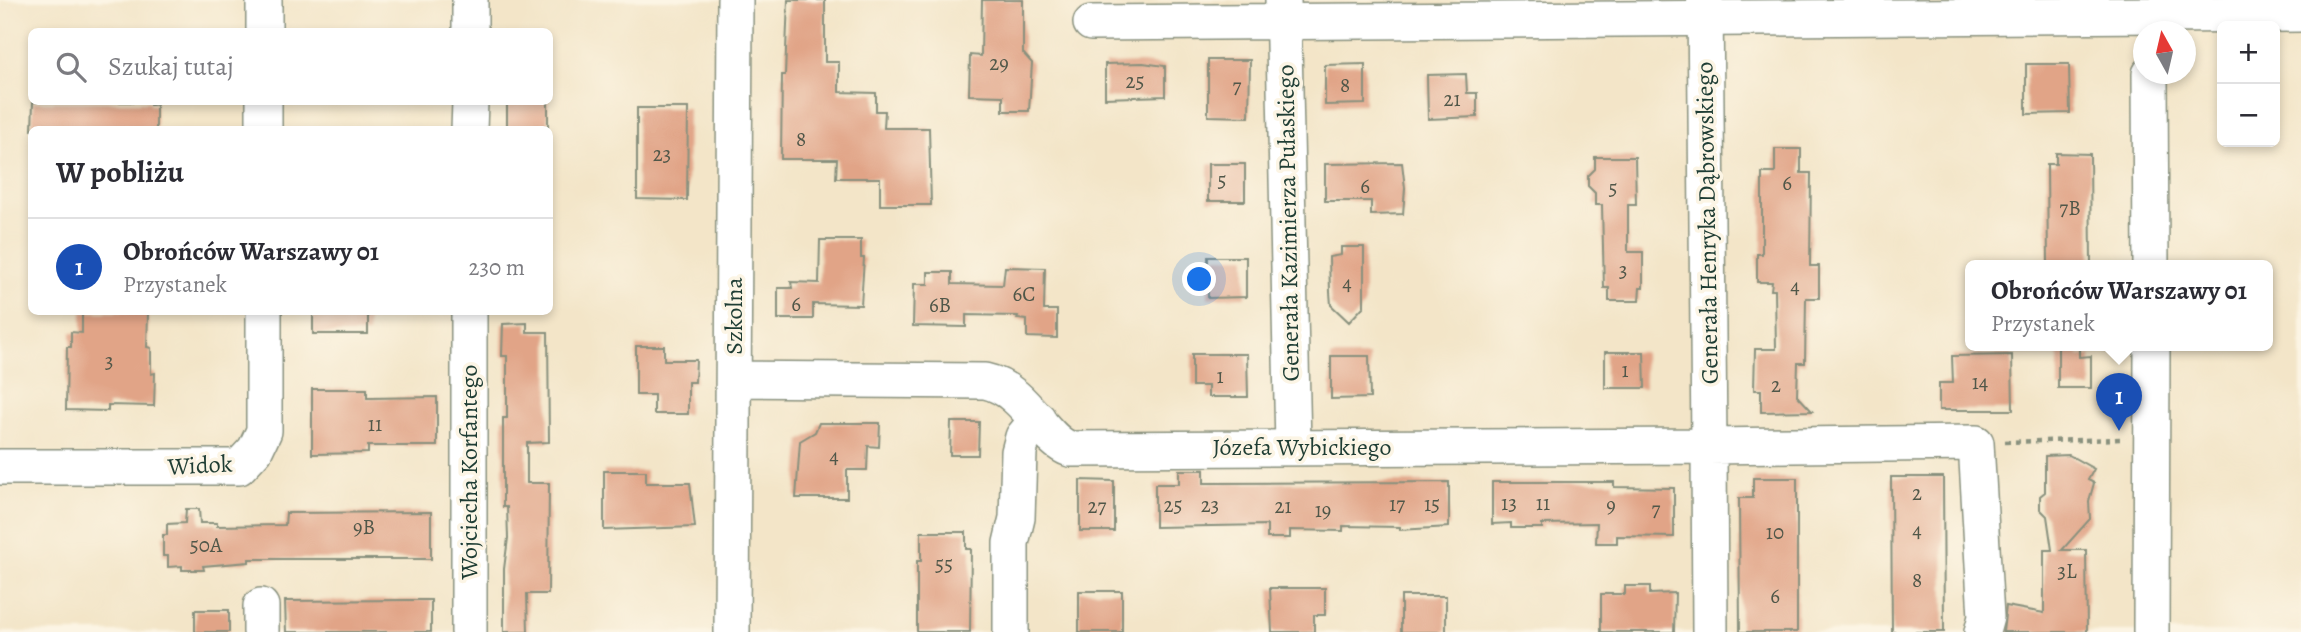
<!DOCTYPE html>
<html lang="pl">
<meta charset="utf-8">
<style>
body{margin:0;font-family:Alegreya,serif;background:#f7f7f7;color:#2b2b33}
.controls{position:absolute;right:21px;top:21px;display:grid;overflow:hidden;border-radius:10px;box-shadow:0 4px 10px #0003}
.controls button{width:63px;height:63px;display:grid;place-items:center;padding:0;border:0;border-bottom:2px solid #e1e1e2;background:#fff;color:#2b2b33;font:35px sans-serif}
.compass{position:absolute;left:2133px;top:21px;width:63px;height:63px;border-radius:50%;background:#fff;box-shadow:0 4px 10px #0003;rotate:352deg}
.you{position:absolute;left:1200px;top:280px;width:24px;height:24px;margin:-18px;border:5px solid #fff;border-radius:50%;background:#1a73e8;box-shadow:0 0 0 10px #1a73e833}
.badge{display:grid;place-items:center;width:46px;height:46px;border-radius:50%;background:#b5179e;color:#fff;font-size:23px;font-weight:700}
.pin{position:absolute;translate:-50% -58px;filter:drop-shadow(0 2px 4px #0008)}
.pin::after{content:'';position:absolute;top:37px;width:24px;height:21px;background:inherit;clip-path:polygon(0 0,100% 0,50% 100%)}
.popup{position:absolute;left:1965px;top:260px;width:308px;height:91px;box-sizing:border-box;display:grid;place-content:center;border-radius:10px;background:#fff;filter:drop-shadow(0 2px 5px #0005);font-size:23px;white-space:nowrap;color:#7c7c81}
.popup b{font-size:26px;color:#2b2b33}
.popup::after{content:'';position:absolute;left:50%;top:100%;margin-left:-14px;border:14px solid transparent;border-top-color:#fff}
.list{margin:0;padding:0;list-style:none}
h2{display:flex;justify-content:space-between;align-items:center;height:91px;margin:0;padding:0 28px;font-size:30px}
h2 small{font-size:23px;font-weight:400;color:#7c7c81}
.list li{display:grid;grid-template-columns:46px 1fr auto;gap:21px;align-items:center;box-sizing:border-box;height:98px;padding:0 28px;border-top:2px solid #e1e1e2}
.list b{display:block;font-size:26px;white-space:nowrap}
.list p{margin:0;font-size:23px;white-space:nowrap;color:#7c7c81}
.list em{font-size:23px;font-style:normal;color:#7c7c81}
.icon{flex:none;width:38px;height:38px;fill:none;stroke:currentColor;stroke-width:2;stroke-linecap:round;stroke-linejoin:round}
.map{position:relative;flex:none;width:2301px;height:632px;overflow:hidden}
.search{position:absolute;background:#fff;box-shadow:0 4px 10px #0003;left:28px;top:28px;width:525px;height:77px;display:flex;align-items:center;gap:18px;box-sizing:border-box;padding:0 24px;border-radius:10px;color:#7c7c81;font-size:26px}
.panel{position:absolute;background:#fff;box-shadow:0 4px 10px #0003;left:28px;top:126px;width:525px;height:189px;border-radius:10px}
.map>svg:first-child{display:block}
.building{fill:#e1a487}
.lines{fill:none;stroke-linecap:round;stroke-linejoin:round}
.minor-casing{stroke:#89917e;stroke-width:38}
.path{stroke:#89917e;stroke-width:4.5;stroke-dasharray:5 5;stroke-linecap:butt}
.minor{stroke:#fff;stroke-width:35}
.labels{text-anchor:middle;stroke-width:7;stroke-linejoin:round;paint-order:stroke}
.number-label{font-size:21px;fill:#505749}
.street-label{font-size:24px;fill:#1f3d34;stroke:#fcf5e5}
</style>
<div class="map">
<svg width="2301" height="632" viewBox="0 0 2301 632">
<rect width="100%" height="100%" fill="#fcf5e5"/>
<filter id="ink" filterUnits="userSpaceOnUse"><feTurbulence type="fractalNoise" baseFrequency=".0143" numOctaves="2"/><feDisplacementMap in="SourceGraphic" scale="14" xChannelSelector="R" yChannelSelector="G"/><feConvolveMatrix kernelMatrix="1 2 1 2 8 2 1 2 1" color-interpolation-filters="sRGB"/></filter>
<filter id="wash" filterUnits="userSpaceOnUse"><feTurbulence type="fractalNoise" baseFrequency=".00686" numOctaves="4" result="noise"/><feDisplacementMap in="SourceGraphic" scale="28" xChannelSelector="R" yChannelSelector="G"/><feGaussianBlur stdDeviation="1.57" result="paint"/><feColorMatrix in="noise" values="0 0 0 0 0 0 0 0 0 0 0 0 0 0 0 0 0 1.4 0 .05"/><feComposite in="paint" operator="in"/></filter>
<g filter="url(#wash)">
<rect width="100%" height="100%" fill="#f3e5c8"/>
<g id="blocks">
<path class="building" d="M 788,0 L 825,0 L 825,62 L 839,62 L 839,92 L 876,93 L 876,111 L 885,111 L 884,128 L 929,128 L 931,205 L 880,205 L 880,178 L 836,178 L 837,159 L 781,159 L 782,75 L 785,75 Z
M 982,0 L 1023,0 L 1023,53 L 1032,63 L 1029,111 L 1003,111 L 1003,96 L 969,95 L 970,55 L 981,56 Z
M 1208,60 L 1250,60 L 1249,117 L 1208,116 Z
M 1143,63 L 1165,66 L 1165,96 L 1105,98 L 1105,64 Z
M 1365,64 L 1365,104 L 1325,105 L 1325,65 Z
M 2026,64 L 2069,64 L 2070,113 L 2026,114 Z
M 1466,74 L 1467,93 L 1477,93 L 1477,117 L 1428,119 L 1427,75 Z
M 33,102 L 150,102 L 150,105 L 156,105 L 156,130 L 32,130 Z
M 507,102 L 548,102 L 548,130 L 507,130 Z
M 637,108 L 688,108 L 687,200 L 637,199 Z
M 1775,149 L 1801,149 L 1801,173 L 1811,173 L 1810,266 L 1819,266 L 1819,298 L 1806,298 L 1805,363 L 1798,363 L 1797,395 L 1812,411 L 1761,412 L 1761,390 L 1754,390 L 1755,349 L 1776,349 L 1775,290 L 1771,290 L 1772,282 L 1757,282 L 1757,254 L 1762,254 L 1762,173 L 1775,173 Z
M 2056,153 L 2090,154 L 2091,265 L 2048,265 L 2047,164 L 2056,164 Z
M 1595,157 L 1635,157 L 1636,205 L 1628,205 L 1628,252 L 1643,252 L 1643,288 L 1640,288 L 1639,301 L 1609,301 L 1609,288 L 1604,288 L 1602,205 L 1595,205 L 1595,193 L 1588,186 L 1588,176 L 1595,169 Z
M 1402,163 L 1405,188 L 1403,214 L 1371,215 L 1371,201 L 1325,201 L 1325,164 Z
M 1208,164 L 1245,164 L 1245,201 L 1208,201 Z
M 820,240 L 861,240 L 861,258 L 864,258 L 861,305 L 813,304 L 813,319 L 778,319 L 778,288 L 792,288 L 791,282 L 819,283 Z
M 1341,247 L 1364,247 L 1364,306 L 1349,322 L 1331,305 L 1330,292 L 1329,257 L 1341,255 Z
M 1208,257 L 1246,257 L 1246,297 L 1208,298 Z
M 1005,267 L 1045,268 L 1044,310 L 1057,310 L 1057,338 L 1027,337 L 1027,320 L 1017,319 L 1018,316 L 966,315 L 966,327 L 913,326 L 914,284 L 928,284 L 928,272 L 952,272 L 952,284 L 1003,285 Z
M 82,312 L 148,312 L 147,347 L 151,348 L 151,374 L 155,373 L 154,406 L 108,405 L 108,411 L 66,410 L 67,347 L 71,347 L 71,332 L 82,333 Z
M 313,312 L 368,312 L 368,334 L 313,334 Z
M 527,323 L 527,332 L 548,332 L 549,442 L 527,443 L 527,483 L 549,483 L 548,594 L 527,594 L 528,632 L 504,632 L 504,569 L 508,538 L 507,507 L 503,507 L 503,418 L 507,418 L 507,356 L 502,356 L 503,324 Z
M 2058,345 L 2079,345 L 2079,357 L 2091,356 L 2091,388 L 2058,388 Z
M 636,346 L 664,346 L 664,360 L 696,360 L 695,382 L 688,382 L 688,414 L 654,414 L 654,395 L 636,395 Z
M 1605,352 L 1644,352 L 1645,388 L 1605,388 Z
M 1192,354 L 1247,354 L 1248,397 L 1208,397 L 1208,386 L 1192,386 Z
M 2012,355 L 2013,410 L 1939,410 L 1939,383 L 1953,383 L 1952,356 Z
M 1331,356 L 1369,356 L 1370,398 L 1331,399 Z
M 312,389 L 367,389 L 367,398 L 437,397 L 437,446 L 368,446 L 368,453 L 312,454 Z
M 951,422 L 979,422 L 978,455 L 950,455 Z
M 819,423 L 880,423 L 879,447 L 868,446 L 867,470 L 847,470 L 847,498 L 796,498 L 800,441 L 815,432 Z
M 2069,455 L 2094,469 L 2088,480 L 2094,483 L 2089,501 L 2090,519 L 2062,550 L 2086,550 L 2087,632 L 2003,632 L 2006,606 L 2044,613 L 2044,550 L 2052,550 L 2047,516 L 2040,509 L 2040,496 L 2045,492 L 2045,456 Z
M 1179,470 L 1204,470 L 1204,483 L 1449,482 L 1449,527 L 1400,530 L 1400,527 L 1343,526 L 1343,531 L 1290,530 L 1290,538 L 1267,538 L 1267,525 L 1155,527 L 1155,484 L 1179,484 Z
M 604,471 L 646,471 L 646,483 L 690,483 L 695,527 L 604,530 Z
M 1891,477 L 1943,477 L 1944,632 L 1892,632 Z
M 1753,478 L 1797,478 L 1797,632 L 1740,632 L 1739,498 L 1753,498 Z
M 1080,480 L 1114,481 L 1114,531 L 1080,531 Z
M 1492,482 L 1614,482 L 1614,487 L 1674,488 L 1674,537 L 1617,536 L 1617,543 L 1596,543 L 1597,523 L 1542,524 L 1542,528 L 1511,528 L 1511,523 L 1492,524 Z
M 186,509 L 199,509 L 200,523 L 217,523 L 217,526 L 285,525 L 286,513 L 431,512 L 431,559 L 249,559 L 249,562 L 203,566 L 204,570 L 182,570 L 182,566 L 168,567 L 168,556 L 163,556 L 163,535 L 167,535 L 167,524 L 185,523 Z
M 921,532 L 966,532 L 966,549 L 971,549 L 970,632 L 917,632 L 917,561 L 921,561 Z
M 1625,586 L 1650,586 L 1650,594 L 1675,593 L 1674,632 L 1601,632 L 1601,594 L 1625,594 Z
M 1270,588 L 1325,588 L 1325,615 L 1314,615 L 1314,632 L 1272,632 Z
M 1079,591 L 1122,591 L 1122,632 L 1079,632 Z
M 1401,596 L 1446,596 L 1446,632 L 1401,632 Z
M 408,600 L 431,600 L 431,632 L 286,632 L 285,601 Z
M 195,610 L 229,610 L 229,632 L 195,632 Z"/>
</g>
</g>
<g filter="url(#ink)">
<use href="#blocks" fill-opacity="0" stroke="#89917e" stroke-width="2"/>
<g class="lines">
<defs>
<path id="minor" d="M 1283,0 L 1293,446
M 1705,0 L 1709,446 L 1976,443 L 1986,617 L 1982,632
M 1091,23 L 2301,14
M 264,32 L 264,0
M 470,32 L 470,0
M 2150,74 L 2151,265
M 264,130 L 264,102
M 469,130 L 470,102
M 734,379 L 985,381 C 1027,390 1042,440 1070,449 L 1709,446 L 1710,632
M 0,467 L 239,467 L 255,450 L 264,431 L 264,312
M 261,632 L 261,606
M 469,632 L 469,312
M 732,632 L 735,0
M 1011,632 L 1011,543 L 1017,518 L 1019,452 L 1023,437 L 1038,419
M 2151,632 L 2152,345"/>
</defs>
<use href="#minor" class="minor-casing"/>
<path class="path" d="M 2005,442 L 2122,439"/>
<use href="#minor" class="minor"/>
</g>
</g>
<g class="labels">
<g class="number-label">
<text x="999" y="70">29</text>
<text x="1135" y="88">25</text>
<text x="1345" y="92">8</text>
<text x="1237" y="93">7</text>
<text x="1452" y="106">21</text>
<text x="801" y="146">8</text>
<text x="662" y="161">23</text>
<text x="1222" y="187">5</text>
<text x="1787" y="190">6</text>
<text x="1365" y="193">6</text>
<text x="1613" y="195">5</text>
<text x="2070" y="215">7B</text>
<text x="1623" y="277">3</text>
<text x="1347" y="290">4</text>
<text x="1795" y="293">4</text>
<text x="1024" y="301">6C</text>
<text x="796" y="311">6</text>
<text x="940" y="312">6B</text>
<text x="109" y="368">3</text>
<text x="1625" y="377">1</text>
<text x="1220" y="383">1</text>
<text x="1980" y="389">14</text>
<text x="1776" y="392">2</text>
<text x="375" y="431">11</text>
<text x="834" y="463">4</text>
<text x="1917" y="500">2</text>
<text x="1509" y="510">13</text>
<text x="1543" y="510">11</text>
<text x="1397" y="511">17</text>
<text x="1432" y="511">15</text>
<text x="1173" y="512">25</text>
<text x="1210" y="512">23</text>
<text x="1611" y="512">9</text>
<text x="1097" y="513">27</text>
<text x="1283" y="513">21</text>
<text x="1656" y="516">7</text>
<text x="1323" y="517">19</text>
<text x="364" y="534">9B</text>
<text x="1917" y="537">4</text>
<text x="1775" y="539">10</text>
<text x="206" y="552">50A</text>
<text x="944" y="571">55</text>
<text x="2067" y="578">3L</text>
<text x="1917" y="587">8</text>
<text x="1775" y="603">6</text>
</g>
<g class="street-label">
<text transform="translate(1288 223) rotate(-91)" y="8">Generała Kazimierza Pułaskiego</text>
<text transform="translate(1707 223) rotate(-91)" y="8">Generała Henryka Dąbrowskiego</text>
<text transform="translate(734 316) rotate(-90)" y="8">Szkolna</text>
<text x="1302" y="455">Józefa Wybickiego</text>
<text transform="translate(200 465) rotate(-3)" y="8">Widok</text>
<text transform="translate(469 472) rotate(-90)" y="8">Wojciecha Korfantego</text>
</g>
</g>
</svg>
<div class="controls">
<button>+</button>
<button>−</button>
</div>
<svg class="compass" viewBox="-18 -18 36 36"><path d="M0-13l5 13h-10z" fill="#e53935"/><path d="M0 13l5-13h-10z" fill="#7c7c81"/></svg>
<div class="you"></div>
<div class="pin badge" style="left:2119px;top:431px;background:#1a4fb4">1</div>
<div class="popup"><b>Obrońców Warszawy 01</b>Przystanek</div>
<div class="search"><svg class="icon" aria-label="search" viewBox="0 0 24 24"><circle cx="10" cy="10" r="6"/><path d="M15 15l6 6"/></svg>Szukaj tutaj</div>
<section class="panel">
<h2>W pobliżu<small></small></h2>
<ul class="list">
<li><span class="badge" style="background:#1a4fb4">1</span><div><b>Obrońców Warszawy 01</b><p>Przystanek</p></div><em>230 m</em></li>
</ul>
</section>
</div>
